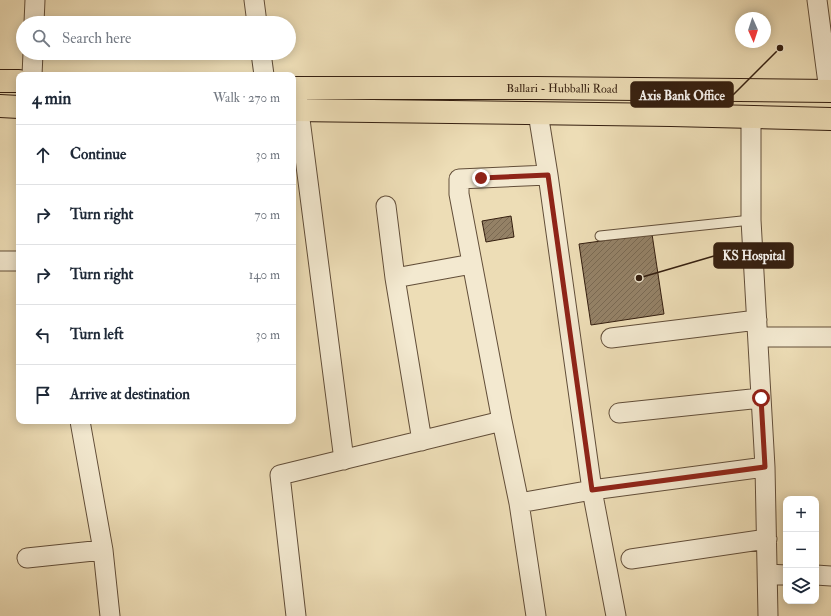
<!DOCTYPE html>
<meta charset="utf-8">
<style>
body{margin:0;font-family:"IM FELL Double Pica",serif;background:#f6f6f7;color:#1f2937}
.controls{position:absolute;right:12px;bottom:12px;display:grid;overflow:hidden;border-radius:8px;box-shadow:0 2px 10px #0003}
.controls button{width:36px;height:36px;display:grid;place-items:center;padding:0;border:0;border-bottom:1px solid #e0e1e3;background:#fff;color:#1f2937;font:20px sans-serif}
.compass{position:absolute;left:735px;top:12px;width:36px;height:36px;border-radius:50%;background:#fff;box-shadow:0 2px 10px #0003;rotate:177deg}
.stop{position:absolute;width:12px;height:12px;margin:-9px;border:3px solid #8f2418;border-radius:50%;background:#fff}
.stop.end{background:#8f2418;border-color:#fff;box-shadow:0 1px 4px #0008}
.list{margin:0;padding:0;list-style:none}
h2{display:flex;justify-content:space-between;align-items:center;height:52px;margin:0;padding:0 16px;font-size:17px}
h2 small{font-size:13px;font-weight:400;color:#747a83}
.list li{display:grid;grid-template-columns:26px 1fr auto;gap:12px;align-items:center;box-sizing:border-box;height:60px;padding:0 16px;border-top:1px solid #e0e1e3}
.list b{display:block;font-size:15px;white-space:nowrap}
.list em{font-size:13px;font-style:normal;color:#747a83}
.icon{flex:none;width:22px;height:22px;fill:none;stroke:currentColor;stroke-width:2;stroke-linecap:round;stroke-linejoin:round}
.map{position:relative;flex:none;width:831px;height:616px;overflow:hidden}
.search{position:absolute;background:#fff;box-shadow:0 2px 10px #0003;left:16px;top:16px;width:280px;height:44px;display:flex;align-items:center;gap:10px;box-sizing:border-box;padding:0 14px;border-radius:22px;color:#747a83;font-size:15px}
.panel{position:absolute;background:#fff;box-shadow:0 2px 10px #0003;left:16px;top:72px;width:280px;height:352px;border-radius:8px}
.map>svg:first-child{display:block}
.building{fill:url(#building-hatch);stroke:#341e0f}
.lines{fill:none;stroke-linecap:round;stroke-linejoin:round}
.service-casing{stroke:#624e39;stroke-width:11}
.minor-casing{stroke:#624e39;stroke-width:21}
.primary-casing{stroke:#341e0f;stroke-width:24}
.service{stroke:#f3e9d0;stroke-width:9}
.minor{stroke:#f3e9d0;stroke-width:19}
.primary{stroke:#edddb6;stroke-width:22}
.route{stroke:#8f2418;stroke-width:5}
.labels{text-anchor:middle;stroke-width:3;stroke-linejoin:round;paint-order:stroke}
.street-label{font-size:12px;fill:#341e0f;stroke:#f3e9d0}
.leader{fill:none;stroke:#341e0f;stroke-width:1.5}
.callout-dot{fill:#341e0f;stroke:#f3e9d0;stroke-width:1.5}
.callout{fill:#341e0f;stroke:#341e0f;stroke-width:1.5}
.callout-label{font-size:13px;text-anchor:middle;font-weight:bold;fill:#fff}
</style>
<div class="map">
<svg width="831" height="616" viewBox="0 0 831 616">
<defs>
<pattern id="building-hatch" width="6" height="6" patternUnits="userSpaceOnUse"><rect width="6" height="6" fill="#948166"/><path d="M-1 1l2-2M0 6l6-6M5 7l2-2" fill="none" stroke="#7a6952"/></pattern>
</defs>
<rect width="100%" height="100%" fill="#edddb6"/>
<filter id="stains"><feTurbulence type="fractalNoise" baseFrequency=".005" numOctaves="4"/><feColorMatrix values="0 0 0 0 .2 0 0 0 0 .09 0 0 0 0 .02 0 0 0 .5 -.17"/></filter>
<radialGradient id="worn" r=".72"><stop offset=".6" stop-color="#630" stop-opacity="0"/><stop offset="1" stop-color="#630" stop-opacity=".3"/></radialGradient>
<path class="building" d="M 511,216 L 514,237 L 486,242 L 482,221 Z
M 652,234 L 664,314 L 591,325 L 579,244 Z"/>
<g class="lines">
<defs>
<path id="service" d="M 600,236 L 751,220"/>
<path id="minor" d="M 254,0 L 257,23
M 817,0 L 829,91
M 34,23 L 35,0
M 261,53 L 264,75
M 32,75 L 33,53
M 297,96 L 344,460
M 538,113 L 548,175 L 592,490 L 616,616
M 751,117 L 751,220 L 765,467 L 768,616
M 386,206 L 395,278 L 422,441
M 0,261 L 19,261
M 395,278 L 472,264
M 758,337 L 831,337
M 611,338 L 757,320
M 619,413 L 761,398
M 80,421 L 103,550 L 110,616
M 502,421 L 459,194 L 459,179 L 548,175
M 27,558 L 103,550
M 631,559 L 767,539
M 768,574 L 786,575
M 816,575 L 831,576
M 296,616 L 280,475 L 502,421 L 519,503
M 536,616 L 519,503 L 592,490 L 765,467"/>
<g id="primary">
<path d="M 0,81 L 19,81"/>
<path id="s1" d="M 293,88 L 537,88 L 831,91"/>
<path d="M 0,106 L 19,107"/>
<path d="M 293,110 L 671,115 L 831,119"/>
</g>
</defs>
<use href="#service" class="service-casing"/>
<use href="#minor" class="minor-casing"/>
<use href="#primary" class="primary-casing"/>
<use href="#service" class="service"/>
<use href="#minor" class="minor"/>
<use href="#primary" class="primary"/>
</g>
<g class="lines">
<path class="route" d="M 481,178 L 548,175 L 592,490 L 765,467 L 761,398"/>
</g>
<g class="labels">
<g class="street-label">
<text dy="4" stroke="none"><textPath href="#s1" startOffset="269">Ballari - Hubballi Road</textPath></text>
</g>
</g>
<path class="leader" d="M780 48L733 95M639 278L714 256"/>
<g class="callout-dot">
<circle cx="780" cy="48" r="4"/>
<circle cx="639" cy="278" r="4"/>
</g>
<g class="callout">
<rect x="631" y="82" width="102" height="25" rx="4"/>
<rect x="714" y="243" width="79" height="25" rx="4"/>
</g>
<g class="callout-label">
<text x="682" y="100">Axis Bank Office</text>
<text x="754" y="260">KS Hospital</text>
</g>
<rect width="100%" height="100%" filter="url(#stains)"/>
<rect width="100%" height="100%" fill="url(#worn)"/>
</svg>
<div class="controls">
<button>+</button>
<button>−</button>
<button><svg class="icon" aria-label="layers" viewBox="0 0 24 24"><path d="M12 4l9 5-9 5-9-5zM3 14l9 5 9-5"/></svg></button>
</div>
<svg class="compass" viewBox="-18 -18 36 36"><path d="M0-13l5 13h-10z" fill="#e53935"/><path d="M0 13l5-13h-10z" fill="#747a83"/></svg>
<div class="stop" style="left:761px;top:398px"></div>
<div class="stop end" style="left:481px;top:178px"></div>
<div class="search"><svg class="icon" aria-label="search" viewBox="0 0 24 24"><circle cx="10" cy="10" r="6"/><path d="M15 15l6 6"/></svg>Search here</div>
<section class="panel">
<h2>4 min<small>Walk · 270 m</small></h2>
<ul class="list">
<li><svg class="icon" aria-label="ahead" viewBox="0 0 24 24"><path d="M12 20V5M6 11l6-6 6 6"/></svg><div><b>Continue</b></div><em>30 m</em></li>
<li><svg class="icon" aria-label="right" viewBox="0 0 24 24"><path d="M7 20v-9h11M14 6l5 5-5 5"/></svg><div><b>Turn right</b></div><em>70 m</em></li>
<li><svg class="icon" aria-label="right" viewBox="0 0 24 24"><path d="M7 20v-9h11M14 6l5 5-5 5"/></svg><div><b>Turn right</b></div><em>140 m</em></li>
<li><svg class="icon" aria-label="left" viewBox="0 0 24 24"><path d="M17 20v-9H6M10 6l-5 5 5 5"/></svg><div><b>Turn left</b></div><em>30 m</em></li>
<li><svg class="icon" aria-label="arrive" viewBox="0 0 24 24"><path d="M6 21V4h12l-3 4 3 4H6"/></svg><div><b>Arrive at destination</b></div></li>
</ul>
</section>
</div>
